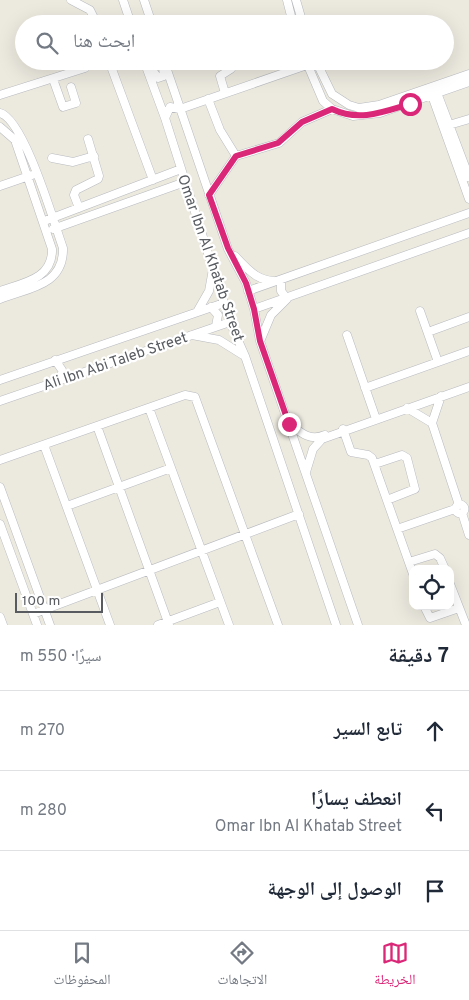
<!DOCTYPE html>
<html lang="ar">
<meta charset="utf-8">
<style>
body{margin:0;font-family:Overpass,"Noto Naskh Arabic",sans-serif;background:#f2f2f3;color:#1f2937;direction:rtl}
.controls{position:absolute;right:15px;bottom:15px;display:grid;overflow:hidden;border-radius:10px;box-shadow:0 5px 20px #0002}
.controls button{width:45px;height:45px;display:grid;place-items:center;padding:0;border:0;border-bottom:1px solid #e0e1e3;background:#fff;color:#1f2937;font:25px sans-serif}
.scale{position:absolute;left:15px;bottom:12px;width:88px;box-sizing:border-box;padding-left:5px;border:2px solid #585c61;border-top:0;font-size:14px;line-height:18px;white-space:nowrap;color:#585c61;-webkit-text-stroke:4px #fff;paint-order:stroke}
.stop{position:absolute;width:15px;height:15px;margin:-11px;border:4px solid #db2777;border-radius:50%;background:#fff}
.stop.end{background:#db2777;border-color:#fff;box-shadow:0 1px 5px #0008}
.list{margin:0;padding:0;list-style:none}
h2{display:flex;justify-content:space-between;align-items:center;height:65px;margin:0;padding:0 20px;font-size:21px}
h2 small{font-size:16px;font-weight:400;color:#747a83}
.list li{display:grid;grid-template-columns:32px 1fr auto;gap:15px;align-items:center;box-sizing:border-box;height:80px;padding:0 20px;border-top:1px solid #e0e1e3}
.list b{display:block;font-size:19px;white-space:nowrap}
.list p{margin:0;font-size:16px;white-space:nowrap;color:#747a83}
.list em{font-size:16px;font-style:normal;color:#747a83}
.icon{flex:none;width:28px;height:28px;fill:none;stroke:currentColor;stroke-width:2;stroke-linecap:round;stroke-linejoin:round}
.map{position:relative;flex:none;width:469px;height:625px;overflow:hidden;direction:ltr}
.search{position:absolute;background:#fff;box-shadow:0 5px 20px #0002;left:15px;right:15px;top:15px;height:55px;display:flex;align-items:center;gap:12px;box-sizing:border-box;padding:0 18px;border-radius:28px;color:#747a83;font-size:19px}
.sheet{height:305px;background:#fff}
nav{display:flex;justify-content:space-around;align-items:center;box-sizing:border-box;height:70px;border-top:1px solid #e0e1e3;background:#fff;font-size:14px;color:#747a83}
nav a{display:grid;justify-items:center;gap:2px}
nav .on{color:#db2777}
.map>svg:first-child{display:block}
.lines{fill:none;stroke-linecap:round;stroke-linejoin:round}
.minor-casing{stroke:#b8babf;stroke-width:9}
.minor{stroke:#fff;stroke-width:8}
.route{stroke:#db2777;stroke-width:6}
.labels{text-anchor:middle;stroke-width:4.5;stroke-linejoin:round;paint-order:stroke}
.street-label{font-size:15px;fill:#585c61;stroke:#fff}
</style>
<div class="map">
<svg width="469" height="625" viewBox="0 0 469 625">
<rect width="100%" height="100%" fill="#eceadf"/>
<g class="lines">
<defs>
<path id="minor" d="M 71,0 L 90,10 L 97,24
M 123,0 L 131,24
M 144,0 L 152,24
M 287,0 L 293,24
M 296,0 L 303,24
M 109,61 L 153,180
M 144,61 L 165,118 L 230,322 L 245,356 L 336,625
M 146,61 L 158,78 L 164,76 L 163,68
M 164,61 L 228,249 L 246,283 L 254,309 L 260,341 L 358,625
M 306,61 L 323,101 L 332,109 L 353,116 L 380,113 L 469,82
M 316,61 L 332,94 L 349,105 L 359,108 L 379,105 L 469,74
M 53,79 L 63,107 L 76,103 L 71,87
M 436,90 L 469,177
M 225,93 L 220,76 L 231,69
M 431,93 L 469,199
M 0,95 L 85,68
M 208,99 L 220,130 L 236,156
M 0,113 C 24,119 54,223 63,248 C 64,286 28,288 0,299
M 165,118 L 170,107 L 180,109 L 310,64
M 449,125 L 469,119
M 0,127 L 15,140 L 52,249 C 53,279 23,283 0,291
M 52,158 L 73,162 L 94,156
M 0,186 L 32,175
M 209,195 L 236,156 L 279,143 L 302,122 L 332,109
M 79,208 L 74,195 L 76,190 L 98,179 L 99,176 L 88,139
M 47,220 L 181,169
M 53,229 L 185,182
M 235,256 C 249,271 259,283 281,281 L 281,291 L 287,299 L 271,315 L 261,339
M 248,291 L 469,213
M 211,307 L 218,315 L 216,326
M 254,309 L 469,233
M 420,311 L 438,362
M 197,312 L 209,291 L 213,269
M 428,332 L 469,317
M 192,335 L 219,340 L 243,355
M 347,335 L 376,419
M 55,360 L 62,370 L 61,379
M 0,380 L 224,303
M 365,388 L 469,351
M 441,396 L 432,423 L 459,505
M 0,401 L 230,322
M 149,408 L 229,625
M 407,408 L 432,423
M 291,425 C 302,434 311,441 325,435
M 97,426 L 169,625
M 343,429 L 351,452 L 368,455 L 372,458 L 413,574
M 44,445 L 110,625
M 0,460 L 185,395 L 195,397 L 278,625
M 375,464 L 402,455 L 407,458 L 415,489 L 387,500
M 306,472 L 313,449 L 322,439 L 469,387
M 0,487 L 50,625
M455.5 509a4.5 4.5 0 1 1 9 0a4.5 4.5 0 1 1-9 0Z
M 67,506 L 171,468
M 462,513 L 469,535
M 0,524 L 37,625
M 397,529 L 455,509
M 409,562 L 435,554 L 440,558 L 445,569
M 450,584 L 466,625
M 424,606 L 430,618 L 459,608
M 33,614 L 299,514
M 0,617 L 3,625
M 158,625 L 220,602"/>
</defs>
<use href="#minor" class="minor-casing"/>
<use href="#minor" class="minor"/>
</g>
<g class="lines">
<path class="route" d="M 289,424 L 260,341 L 254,309 L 246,283 L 228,248 L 209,195 L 236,156 L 278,143 L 302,122 L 332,109 C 359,122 383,112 410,104"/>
</g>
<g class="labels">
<g class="street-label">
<text transform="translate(211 258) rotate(71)" y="5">Omar Ibn Al Khatab Street</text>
<text transform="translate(115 361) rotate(-19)" y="5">Ali Ibn Abi Taleb Street</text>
</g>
</g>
</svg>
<div class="controls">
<button><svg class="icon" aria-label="locate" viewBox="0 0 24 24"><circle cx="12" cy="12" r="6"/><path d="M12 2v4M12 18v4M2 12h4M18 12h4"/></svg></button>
</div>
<div class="scale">100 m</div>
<div class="stop" style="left:410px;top:104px"></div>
<div class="stop end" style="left:289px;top:424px"></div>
<div class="search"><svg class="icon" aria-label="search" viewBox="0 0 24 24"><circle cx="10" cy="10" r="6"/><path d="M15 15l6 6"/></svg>ابحث هنا</div>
</div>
<section class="sheet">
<h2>7 دقيقة<small>سيرًا · 550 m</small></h2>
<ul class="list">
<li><svg class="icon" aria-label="ahead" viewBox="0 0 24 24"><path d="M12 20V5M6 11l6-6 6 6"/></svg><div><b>تابع السير</b></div><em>270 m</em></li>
<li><svg class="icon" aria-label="left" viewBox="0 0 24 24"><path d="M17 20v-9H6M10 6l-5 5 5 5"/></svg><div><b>انعطف يسارًا</b><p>Omar Ibn Al Khatab Street</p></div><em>280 m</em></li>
<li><svg class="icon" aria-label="arrive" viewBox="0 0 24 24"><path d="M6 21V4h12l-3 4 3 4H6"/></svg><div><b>الوصول إلى الوجهة</b></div></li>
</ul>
</section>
<nav>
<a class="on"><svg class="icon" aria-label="map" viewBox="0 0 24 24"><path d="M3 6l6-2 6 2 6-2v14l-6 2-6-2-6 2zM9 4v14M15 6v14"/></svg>الخريطة</a>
<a><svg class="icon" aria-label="directions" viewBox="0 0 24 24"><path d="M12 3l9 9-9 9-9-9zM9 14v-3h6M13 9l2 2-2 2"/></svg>الاتجاهات</a>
<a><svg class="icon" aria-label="saved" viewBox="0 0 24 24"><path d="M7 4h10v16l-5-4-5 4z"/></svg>المحفوظات</a>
</nav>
